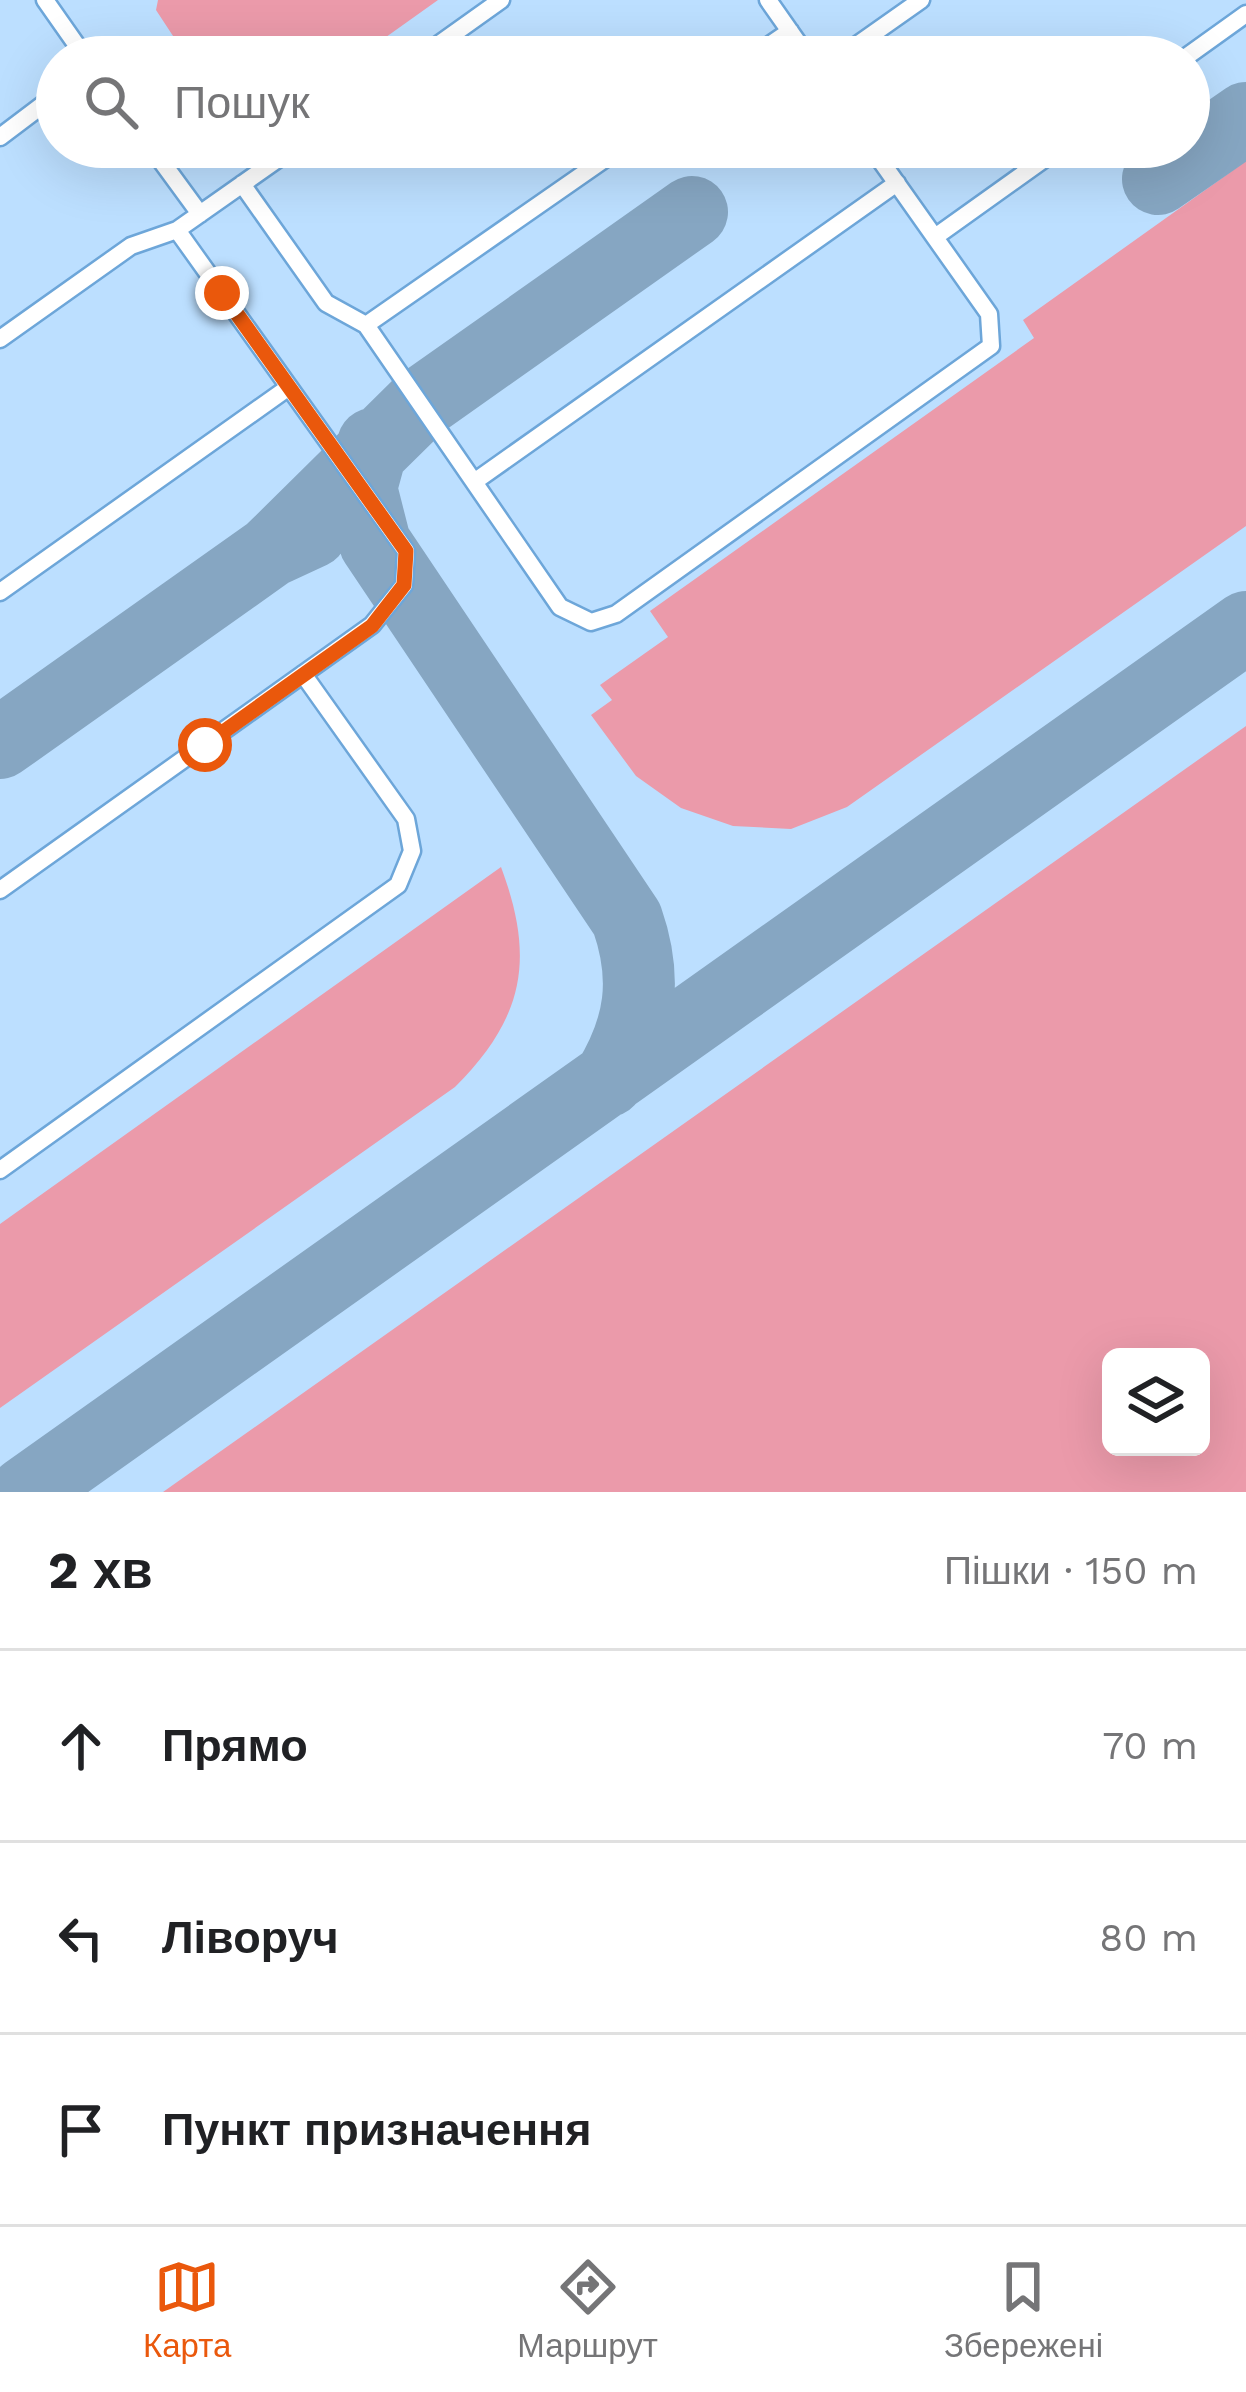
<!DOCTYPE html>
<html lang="uk">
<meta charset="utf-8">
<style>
body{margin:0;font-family:"Work Sans",sans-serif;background:#f2f2f2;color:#202124}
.controls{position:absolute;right:36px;bottom:36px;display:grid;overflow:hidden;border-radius:18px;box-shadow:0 12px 48px #0002}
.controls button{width:108px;height:108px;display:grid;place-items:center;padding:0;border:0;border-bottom:3px solid #e0e0e0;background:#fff;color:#202124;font:60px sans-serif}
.stop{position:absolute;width:36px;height:36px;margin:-27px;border:9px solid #ea580c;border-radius:50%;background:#fff}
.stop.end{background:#ea580c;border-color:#fff;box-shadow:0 3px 12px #0008}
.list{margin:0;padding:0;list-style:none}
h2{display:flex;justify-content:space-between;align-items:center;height:156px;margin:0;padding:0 48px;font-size:51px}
h2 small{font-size:39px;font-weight:400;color:#757577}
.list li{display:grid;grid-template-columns:78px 1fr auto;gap:36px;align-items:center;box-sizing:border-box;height:192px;padding:0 48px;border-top:3px solid #e0e0e0}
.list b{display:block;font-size:45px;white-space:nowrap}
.list em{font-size:39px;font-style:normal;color:#757577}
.icon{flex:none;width:66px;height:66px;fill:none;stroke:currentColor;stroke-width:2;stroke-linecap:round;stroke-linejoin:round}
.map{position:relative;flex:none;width:1246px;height:1492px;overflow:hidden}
.search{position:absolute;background:#fff;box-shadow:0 12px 48px #0002;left:36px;right:36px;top:36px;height:132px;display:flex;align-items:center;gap:30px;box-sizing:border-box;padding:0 42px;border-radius:66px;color:#757577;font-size:45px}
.sheet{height:732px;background:#fff}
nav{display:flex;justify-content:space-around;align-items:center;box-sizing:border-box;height:168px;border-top:3px solid #e0e0e0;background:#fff;font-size:33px;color:#757577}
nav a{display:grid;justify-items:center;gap:6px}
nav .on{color:#ea580c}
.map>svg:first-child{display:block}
.green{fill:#eb9aaa;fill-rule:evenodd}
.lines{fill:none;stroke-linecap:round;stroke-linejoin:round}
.taxiway{stroke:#86a6c2;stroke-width:72}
.service-casing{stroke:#6da6d9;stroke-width:21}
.service{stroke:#fff;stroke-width:16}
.route{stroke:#ea580c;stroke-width:15}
</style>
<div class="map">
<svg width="1246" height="1492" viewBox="0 0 1246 1492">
<rect width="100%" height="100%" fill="#bcdfff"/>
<path class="green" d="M 158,0 L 438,0 L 358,57 L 162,57 L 160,52 L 175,39 L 156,10 Z
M 1246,161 L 1246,526 L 847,807 L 791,829 L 733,826 L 681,808 L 636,776 L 591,715 L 612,700 L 600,685 L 668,637 L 650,611 L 1034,338 L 1023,320 Z
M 1246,726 L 1246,1492 L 163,1492 ZM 1111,1357 L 1201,1357 L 1201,1447 L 1111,1447 Z
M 501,867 C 535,958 525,1017 455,1087 L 0,1408 L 0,1224 Z"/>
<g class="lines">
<path class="taxiway" d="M 1158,179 L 1246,118
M 373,444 L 361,488 L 375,543 L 627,919 C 648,979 641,1027 608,1081
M 271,551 L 420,404 L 692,212
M 0,743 L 271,551 L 312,532
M 26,1492 L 1246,627"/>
<defs>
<path id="service" d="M 45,0 L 85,57
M 768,0 L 808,57
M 421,57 L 501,0
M 752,57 L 790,31
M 840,57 L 921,0
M 1186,57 L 1246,14
M 0,137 L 57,94
M 151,147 L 200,214
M 242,184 L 326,303 L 366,325 L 560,607 L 591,622 L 616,614 L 991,346 L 989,314 L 871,147
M 935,237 L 1061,147
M 366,325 L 622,147
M 0,339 L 131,246 L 177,230 L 295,147
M 474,482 L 897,183
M 0,592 L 289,387
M 0,890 L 372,625 L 404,585 L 406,551 L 177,230
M 0,1170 L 398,885 L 412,851 L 406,819 L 303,674"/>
</defs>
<use href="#service" class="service-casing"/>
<use href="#service" class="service"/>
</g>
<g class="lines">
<path class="route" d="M 205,745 L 372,626 L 404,585 L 406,551 L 222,293"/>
</g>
</svg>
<div class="controls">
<button><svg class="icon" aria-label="layers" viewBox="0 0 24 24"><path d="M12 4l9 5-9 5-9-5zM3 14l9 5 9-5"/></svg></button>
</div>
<div class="stop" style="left:205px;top:745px"></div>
<div class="stop end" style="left:222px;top:293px"></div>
<div class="search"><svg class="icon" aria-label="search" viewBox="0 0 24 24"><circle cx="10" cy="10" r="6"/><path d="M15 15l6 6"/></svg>Пошук</div>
</div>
<section class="sheet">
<h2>2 хв<small>Пішки · 150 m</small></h2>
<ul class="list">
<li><svg class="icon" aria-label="ahead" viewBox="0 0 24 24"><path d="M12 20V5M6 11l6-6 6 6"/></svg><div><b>Прямо</b></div><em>70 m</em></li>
<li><svg class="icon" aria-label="left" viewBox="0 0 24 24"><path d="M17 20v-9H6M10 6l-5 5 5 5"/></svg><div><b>Ліворуч</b></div><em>80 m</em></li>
<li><svg class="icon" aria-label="arrive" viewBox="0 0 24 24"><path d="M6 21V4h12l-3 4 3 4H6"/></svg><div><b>Пункт призначення</b></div></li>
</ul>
</section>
<nav>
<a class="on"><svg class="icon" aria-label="map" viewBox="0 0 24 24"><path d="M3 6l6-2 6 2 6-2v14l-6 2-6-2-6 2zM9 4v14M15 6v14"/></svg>Карта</a>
<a><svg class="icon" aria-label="directions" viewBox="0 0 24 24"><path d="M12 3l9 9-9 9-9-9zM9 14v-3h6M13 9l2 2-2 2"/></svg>Маршрут</a>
<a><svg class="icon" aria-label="saved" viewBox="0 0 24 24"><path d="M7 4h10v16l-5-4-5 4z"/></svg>Збережені</a>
</nav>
